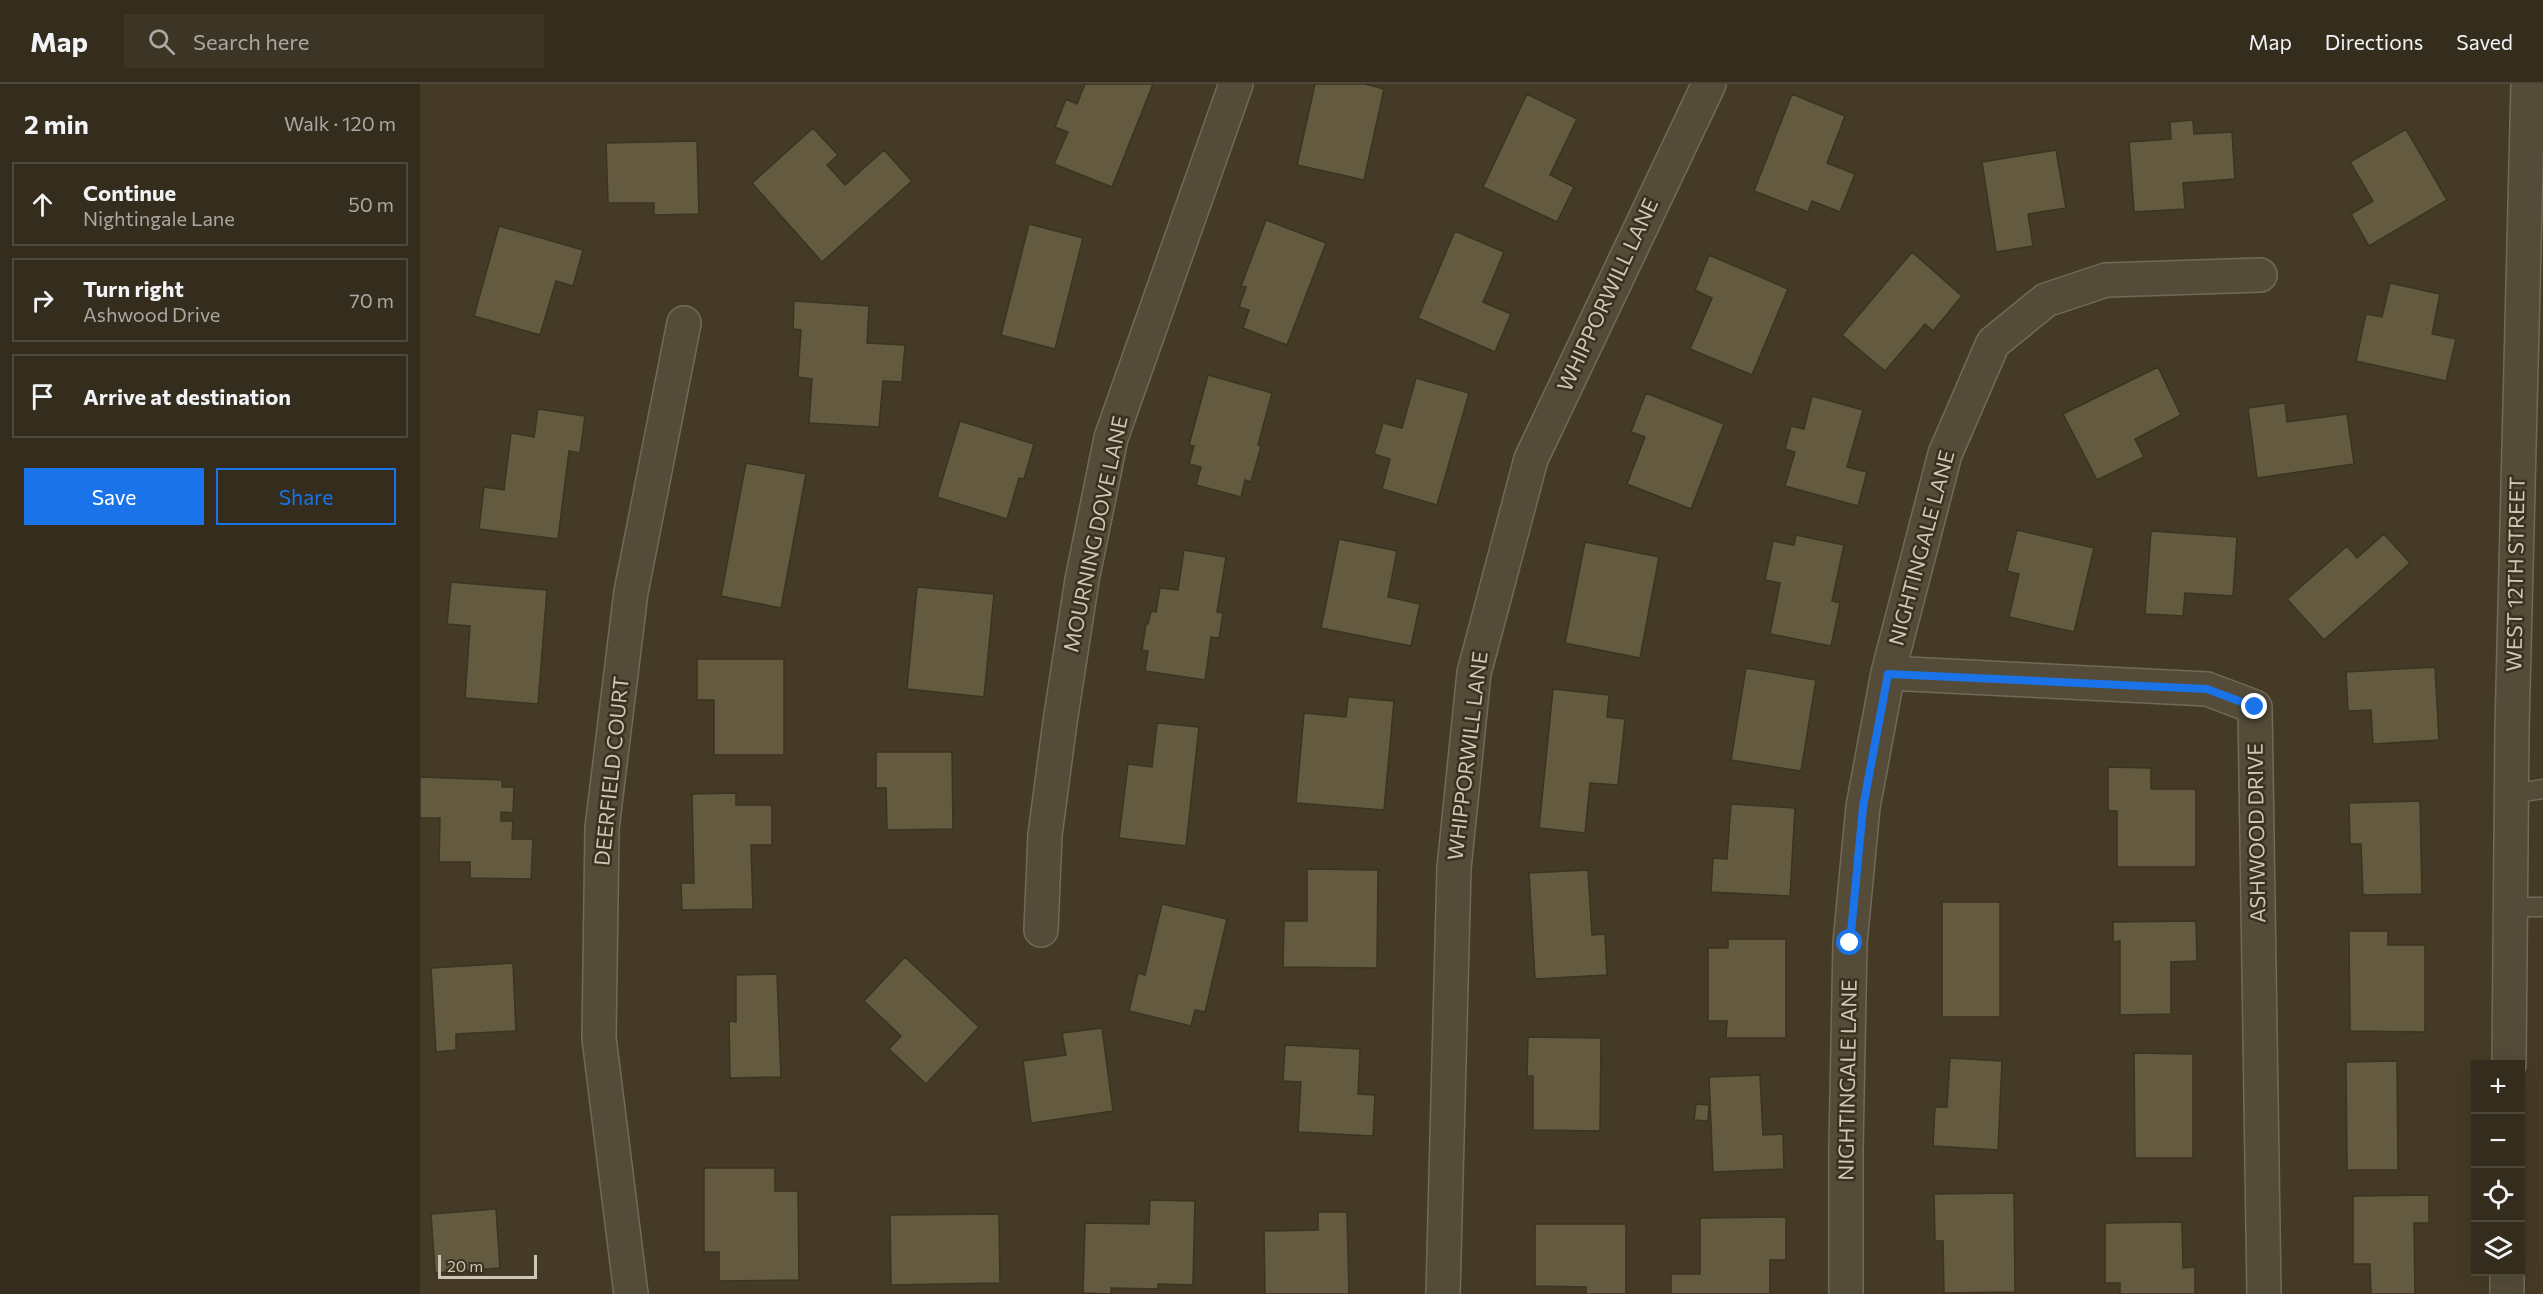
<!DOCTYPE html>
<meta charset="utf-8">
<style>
body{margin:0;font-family:Commissioner,sans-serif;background:#3c3425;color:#f1f3f6}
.controls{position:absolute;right:18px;bottom:18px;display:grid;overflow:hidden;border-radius:0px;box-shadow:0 6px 24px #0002}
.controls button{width:54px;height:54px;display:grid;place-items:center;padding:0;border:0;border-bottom:2px solid #4e483b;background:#342c1c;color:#f1f3f6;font:30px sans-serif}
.scale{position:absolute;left:18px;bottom:15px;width:99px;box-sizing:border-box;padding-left:6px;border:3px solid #cec7b7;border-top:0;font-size:16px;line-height:21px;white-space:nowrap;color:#cec7b7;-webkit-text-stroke:4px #3a311e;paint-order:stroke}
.stop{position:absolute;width:18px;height:18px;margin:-14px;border:4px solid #1a73e8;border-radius:50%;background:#fff}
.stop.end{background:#1a73e8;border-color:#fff;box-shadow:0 2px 6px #0008}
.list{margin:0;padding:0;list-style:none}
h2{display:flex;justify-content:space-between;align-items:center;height:78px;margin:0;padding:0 24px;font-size:26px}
h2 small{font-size:20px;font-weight:400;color:#a9a7a3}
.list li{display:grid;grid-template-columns:39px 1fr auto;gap:18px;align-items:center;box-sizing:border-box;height:84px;margin:0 12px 12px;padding:0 12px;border:2px solid #4e483b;border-radius:0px}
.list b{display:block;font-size:22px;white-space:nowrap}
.list p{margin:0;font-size:20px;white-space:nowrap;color:#a9a7a3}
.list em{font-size:20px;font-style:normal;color:#a9a7a3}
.actions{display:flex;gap:12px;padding:18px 24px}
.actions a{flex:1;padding:14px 0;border:2px solid #1a73e8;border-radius:0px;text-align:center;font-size:21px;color:#1a73e8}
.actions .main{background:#1a73e8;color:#fff}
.icon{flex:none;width:33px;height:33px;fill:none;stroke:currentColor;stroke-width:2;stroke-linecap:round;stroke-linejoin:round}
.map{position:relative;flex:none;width:2123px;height:1210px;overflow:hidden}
header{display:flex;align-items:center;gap:36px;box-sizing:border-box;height:84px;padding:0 30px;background:#342c1c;border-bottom:2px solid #4e483b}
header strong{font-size:28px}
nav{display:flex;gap:33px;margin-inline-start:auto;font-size:21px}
.search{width:420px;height:54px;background:#3c3425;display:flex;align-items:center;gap:15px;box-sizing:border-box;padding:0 21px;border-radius:0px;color:#a9a7a3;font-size:22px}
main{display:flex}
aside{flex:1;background:#342c1c}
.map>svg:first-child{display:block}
.building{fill:#645a40;stroke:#3c3320;stroke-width:1.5}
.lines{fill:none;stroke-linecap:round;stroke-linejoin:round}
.service-casing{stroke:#726a58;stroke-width:21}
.minor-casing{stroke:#726a58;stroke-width:36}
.tertiary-casing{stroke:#726a58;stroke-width:36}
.service{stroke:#544c39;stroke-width:18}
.minor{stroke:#544c39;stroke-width:33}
.tertiary{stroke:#544c39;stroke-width:33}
.route{stroke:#1a73e8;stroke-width:8}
.labels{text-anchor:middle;stroke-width:5;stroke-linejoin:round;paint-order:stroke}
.street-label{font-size:21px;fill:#cec7b7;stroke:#3a311e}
</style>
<header>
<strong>Map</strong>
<div class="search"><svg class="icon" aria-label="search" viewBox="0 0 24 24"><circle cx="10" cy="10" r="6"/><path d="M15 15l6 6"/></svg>Search here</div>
<nav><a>Map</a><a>Directions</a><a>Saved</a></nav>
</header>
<main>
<aside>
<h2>2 min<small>Walk · 120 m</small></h2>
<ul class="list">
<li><svg class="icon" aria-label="ahead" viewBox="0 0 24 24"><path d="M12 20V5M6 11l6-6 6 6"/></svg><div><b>Continue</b><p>Nightingale Lane</p></div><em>50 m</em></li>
<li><svg class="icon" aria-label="right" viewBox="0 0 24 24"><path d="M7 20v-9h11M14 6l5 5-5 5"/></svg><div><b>Turn right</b><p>Ashwood Drive</p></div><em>70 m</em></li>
<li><svg class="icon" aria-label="arrive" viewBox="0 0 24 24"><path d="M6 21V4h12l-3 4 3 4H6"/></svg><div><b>Arrive at destination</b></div></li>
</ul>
<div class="actions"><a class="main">Save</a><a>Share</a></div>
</aside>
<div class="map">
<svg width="2123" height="1210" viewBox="0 0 2123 1210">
<rect width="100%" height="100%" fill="#453a25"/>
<path class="building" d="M 665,0 L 733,0 L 692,103 L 634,80 L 648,48 L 635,43 L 646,15 L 657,20 Z
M 895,0 L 945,0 L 964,5 L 944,96 L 877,81 Z
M 1107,10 L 1157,35 L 1130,91 L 1154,103 L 1137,138 L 1063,103 Z
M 1372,10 L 1425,32 L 1407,79 L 1435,90 L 1420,128 L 1392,117 L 1388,128 L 1334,107 Z
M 1773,36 L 1774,50 L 1812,48 L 1815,95 L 1763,99 L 1765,125 L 1714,128 L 1709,58 L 1751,55 L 1750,38 Z
M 393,44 L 418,71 L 407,81 L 425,101 L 464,66 L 492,97 L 402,178 L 332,99 Z
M 1986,45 L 2027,116 L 1949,162 L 1931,130 L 1953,117 L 1930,78 Z
M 277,57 L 279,130 L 234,131 L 234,119 L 188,119 L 186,59 Z
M 1636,66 L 1646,124 L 1608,130 L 1613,162 L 1576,168 L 1562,78 Z
M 846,136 L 906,159 L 867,261 L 823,244 L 829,226 L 819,223 L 826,203 L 821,202 Z
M 609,140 L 663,154 L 635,265 L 581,251 Z
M 79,142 L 163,166 L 153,202 L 136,197 L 120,251 L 54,232 Z
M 1035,147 L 1084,168 L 1063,218 L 1091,230 L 1075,268 L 998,234 Z
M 1492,168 L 1542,212 L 1513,247 L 1505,240 L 1465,287 L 1422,251 Z
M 1289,171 L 1368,205 L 1332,291 L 1270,265 L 1292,214 L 1275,206 Z
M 1970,199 L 2020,210 L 2012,250 L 2036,255 L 2026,297 L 1936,277 L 1946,230 L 1962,233 Z
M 374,217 L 449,222 L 447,259 L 485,261 L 482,298 L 463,297 L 459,343 L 389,339 L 392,295 L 378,293 L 381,246 L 373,245 Z
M 1738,283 L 1761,331 L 1715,355 L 1724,373 L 1677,396 L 1643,330 Z
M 788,291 L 852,309 L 838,361 L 841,362 L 831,398 L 825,396 L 821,413 L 776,401 L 781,383 L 769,380 L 774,362 L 769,361 Z
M 996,294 L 1049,309 L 1017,421 L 962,405 L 970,375 L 954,370 L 963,339 L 982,344 Z
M 1226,309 L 1304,340 L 1271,425 L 1207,400 L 1225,353 L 1211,348 Z
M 1392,312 L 1443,326 L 1427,383 L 1447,388 L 1438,422 L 1365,402 L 1375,368 L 1365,365 L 1371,342 L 1384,345 Z
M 1865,319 L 1867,338 L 1927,330 L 1934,380 L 1837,394 L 1828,324 Z
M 118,325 L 165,332 L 160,369 L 149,367 L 138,455 L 59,445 L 64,403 L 84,406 L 91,349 L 114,353 Z
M 540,337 L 614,360 L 604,395 L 599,394 L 587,435 L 517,413 Z
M 326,379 L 386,390 L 361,524 L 301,512 Z
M 1597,446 L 1674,464 L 1654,548 L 1589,533 L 1599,490 L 1587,487 Z
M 1731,447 L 1817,453 L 1813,512 L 1765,509 L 1763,532 L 1725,530 Z
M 1964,450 L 1990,479 L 1904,556 L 1867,515 L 1927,462 L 1937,474 Z
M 1376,451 L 1424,461 L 1412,517 L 1420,519 L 1411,562 L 1350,550 L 1360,499 L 1345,496 L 1353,457 L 1374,461 Z
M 919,455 L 977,467 L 968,513 L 1000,520 L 991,562 L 901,544 Z
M 1165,458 L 1239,473 L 1220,574 L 1145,559 Z
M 764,466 L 806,473 L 797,528 L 803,529 L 799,554 L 791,553 L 785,596 L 725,587 L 728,567 L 722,566 L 726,540 L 728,540 L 731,527 L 736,528 L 740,504 L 758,506 Z
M 31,498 L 127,506 L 118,620 L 45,614 L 50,542 L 27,540 Z
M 497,503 L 574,510 L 564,613 L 487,605 Z
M 277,575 L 364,575 L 364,671 L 294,671 L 294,616 L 277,616 Z
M 2015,583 L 2019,656 L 1953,660 L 1951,626 L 1928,627 L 1926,588 Z
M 1326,584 L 1396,596 L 1381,687 L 1311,676 Z
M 1133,605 L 1189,611 L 1187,633 L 1205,635 L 1198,701 L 1170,699 L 1165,749 L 1119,744 Z
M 928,613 L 974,617 L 964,726 L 876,719 L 884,629 L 926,633 Z
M 737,639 L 779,643 L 766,762 L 699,754 L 708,680 L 732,683 Z
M 456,668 L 532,668 L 533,745 L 467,746 L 466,704 L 456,704 Z
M 1688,683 L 1731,684 L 1731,705 L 1776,705 L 1776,783 L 1697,783 L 1697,727 L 1688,727 Z
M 0,693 L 82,696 L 82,703 L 94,703 L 93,729 L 81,728 L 81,737 L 93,737 L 92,755 L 113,755 L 111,795 L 50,794 L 50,778 L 19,778 L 20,734 L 0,734 Z
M 316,709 L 316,721 L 352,721 L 352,761 L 331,761 L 333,825 L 262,826 L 261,799 L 274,799 L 272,710 Z
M 2000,717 L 2002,810 L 1943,811 L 1941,760 L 1930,760 L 1929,719 Z
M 1311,720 L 1375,724 L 1370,812 L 1291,808 L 1293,774 L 1307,775 Z
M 887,785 L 958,786 L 957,884 L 863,883 L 864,837 L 887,837 Z
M 1168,786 L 1172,851 L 1185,850 L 1187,891 L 1115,895 L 1109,789 Z
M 1522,818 L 1580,818 L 1580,933 L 1522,933 Z
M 742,820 L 807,835 L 785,928 L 775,926 L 771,942 L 709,927 L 718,889 L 725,891 Z
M 1776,837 L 1777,877 L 1751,878 L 1751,930 L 1700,931 L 1700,857 L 1693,858 L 1693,838 Z
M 1929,847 L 1968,847 L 1968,861 L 2005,861 L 2005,948 L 1930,947 Z
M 1308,855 L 1366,855 L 1366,954 L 1306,954 L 1307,937 L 1288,937 L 1288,864 L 1308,864 Z
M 485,873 L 559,943 L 506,1000 L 469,965 L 481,952 L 444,917 Z
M 93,879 L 96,947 L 36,950 L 36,966 L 16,968 L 11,884 Z
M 357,890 L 361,993 L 310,994 L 309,937 L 316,938 L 316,891 Z
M 682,944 L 693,1027 L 611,1039 L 603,977 L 646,971 L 642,949 Z
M 1108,953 L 1181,954 L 1180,1047 L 1113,1046 L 1113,992 L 1107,992 Z
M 865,961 L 940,965 L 938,1010 L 955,1011 L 953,1052 L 878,1048 L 881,998 L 863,997 Z
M 1714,969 L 1773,970 L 1773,1074 L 1715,1074 Z
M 1530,974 L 1582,977 L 1578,1066 L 1513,1062 L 1515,1023 L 1527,1023 Z
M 1977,977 L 1978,1086 L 1927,1086 L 1926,978 Z
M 1340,991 L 1343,1051 L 1363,1050 L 1364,1085 L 1293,1088 L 1289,993 Z
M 1276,1020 L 1289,1021 L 1288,1037 L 1274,1036 Z
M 284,1084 L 355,1084 L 355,1107 L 378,1107 L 379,1196 L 299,1197 L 299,1168 L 284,1168 Z
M 1594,1109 L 1595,1208 L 1524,1209 L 1523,1157 L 1515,1157 L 1514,1110 Z
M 2009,1111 L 2009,1139 L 1994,1139 L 1995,1210 L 1951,1210 L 1950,1180 L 1933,1180 L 1933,1112 Z
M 730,1116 L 775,1117 L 773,1201 L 738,1200 L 738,1205 L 691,1204 L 691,1210 L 663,1209 L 665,1139 L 729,1140 Z
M 76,1125 L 80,1184 L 15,1189 L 11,1130 Z
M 898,1128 L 927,1128 L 929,1210 L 845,1210 L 844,1147 L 898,1146 Z
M 579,1130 L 580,1199 L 471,1201 L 470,1131 Z
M 1366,1133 L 1366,1176 L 1350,1176 L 1350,1210 L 1251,1210 L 1251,1190 L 1280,1190 L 1280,1134 Z
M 1762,1138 L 1763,1184 L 1775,1183 L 1775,1210 L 1700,1210 L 1700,1199 L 1685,1199 L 1685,1139 Z
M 1115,1140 L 1206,1140 L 1206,1210 L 1166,1210 L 1166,1203 L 1115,1202 Z"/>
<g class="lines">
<defs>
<path id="service" d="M 2091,710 L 2123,705
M 2090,823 L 2123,823"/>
<path id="minor" d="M 1468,589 L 1787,605 L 1835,623 L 1844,1210
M 621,846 L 625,751 L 640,638 L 662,496 L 691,354 L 816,0
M 211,1210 L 179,954 L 182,744 L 211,508 L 264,239
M 1023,1210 L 1034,784 L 1054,589 L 1111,375 L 1289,0
M 1426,1210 L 1426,1064 L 1430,859 L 1443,723 L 1468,589 L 1525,370 L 1573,259 L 1626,216 L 1686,196 L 1840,191"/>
<path id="tertiary" d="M 2089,980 L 2092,645 L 2108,0
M 2087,1210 L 2087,1188"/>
</defs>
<use href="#service" class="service-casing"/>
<use href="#minor" class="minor-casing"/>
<use href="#tertiary" class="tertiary-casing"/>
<use href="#service" class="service"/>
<use href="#minor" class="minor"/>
<use href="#tertiary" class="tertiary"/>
</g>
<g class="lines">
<path class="route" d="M 1430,859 L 1443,723 L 1468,590 L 1787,605 L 1835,623"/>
</g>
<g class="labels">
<g class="street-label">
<text transform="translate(1188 211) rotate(-65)" y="7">WHIPPORWILL LANE</text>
<text transform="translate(676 450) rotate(-78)" y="7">MOURNING DOVE LANE</text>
<text transform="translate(1502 464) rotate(-75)" y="7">NIGHTINGALE LANE</text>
<text transform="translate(2096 490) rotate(-89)" y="7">WEST 12TH STREET</text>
<text transform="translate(1048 672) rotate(-83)" y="7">WHIPPORWILL LANE</text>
<text transform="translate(192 687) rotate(-84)" y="7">DEERFIELD COURT</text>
<text transform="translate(1837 749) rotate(-91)" y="7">ASHWOOD DRIVE</text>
<text transform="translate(1428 996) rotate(-89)" y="7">NIGHTINGALE LANE</text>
</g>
</g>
</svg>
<div class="controls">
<button>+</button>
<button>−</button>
<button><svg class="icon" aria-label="locate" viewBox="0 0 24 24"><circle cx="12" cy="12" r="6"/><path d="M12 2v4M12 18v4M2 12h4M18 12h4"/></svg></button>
<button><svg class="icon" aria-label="layers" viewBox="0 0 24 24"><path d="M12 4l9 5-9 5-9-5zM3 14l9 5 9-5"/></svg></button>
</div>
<div class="scale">20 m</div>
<div class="stop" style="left:1430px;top:859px"></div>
<div class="stop end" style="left:1835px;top:623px"></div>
</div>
</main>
